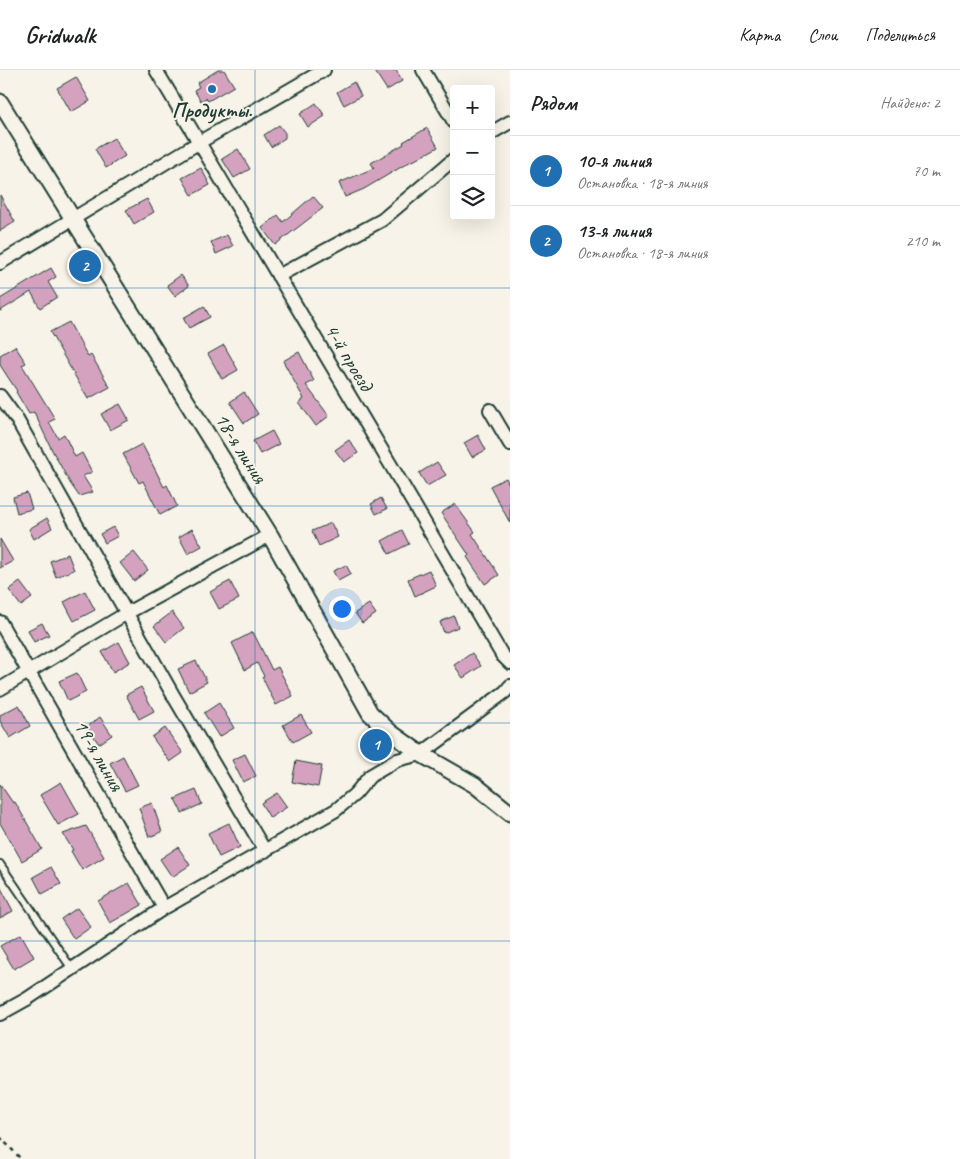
<!DOCTYPE html>
<html lang="ru">
<meta charset="utf-8">
<style>
body{margin:0;font-family:Caveat,sans-serif;background:#f6f6f6;color:#202124}
.controls{position:absolute;right:15px;top:15px;display:grid;overflow:hidden;border-radius:5px;box-shadow:0 5px 20px #0002}
.controls button{width:45px;height:45px;display:grid;place-items:center;padding:0;border:0;border-bottom:1px solid #e0e0e0;background:#fff;color:#202124;font:25px sans-serif}
.you{position:absolute;left:341px;top:538px;width:18px;height:18px;margin:-12px;border:4px solid #fff;border-radius:50%;background:#1a73e8;box-shadow:0 0 0 8px #1a73e833}
.badge{display:grid;place-items:center;width:32px;height:32px;border-radius:50%;background:#1f6fb2;color:#fff;font-size:16px;font-weight:700}
.pin{position:absolute;translate:-50% -50%;border:2px solid #fff;box-shadow:0 1px 5px #0006}
.list{margin:0;padding:0;list-style:none}
h2{display:flex;justify-content:space-between;align-items:center;height:65px;margin:0;padding:0 20px;font-size:21px}
h2 small{font-size:16px;font-weight:400;color:#757577}
.list li{display:grid;grid-template-columns:32px 1fr auto;gap:15px;align-items:center;box-sizing:border-box;height:70px;padding:0 20px;border-top:1px solid #e0e0e0}
.list b{display:block;font-size:19px;white-space:nowrap}
.list p{margin:0;font-size:16px;white-space:nowrap;color:#757577}
.list em{font-size:16px;font-style:normal;color:#757577}
.icon{flex:none;width:28px;height:28px;fill:none;stroke:currentColor;stroke-width:2;stroke-linecap:round;stroke-linejoin:round}
.map{position:relative;flex:none;width:510px;height:1089px;overflow:hidden}
header{display:flex;align-items:center;gap:30px;box-sizing:border-box;height:70px;padding:0 25px;background:#fff;border-bottom:1px solid #e0e0e0}
header strong{font-size:24px}
nav{display:flex;gap:28px;margin-inline-start:auto;font-size:18px}
main{display:flex}
aside{flex:1;background:#fff}
.map>svg:first-child{display:block}
.building{fill:#d4a2bf;stroke:#1f3d34}
.lines{fill:none;stroke-linecap:round;stroke-linejoin:round}
.service-casing{stroke:#1f3d34;stroke-width:10}
.minor-casing{stroke:#1f3d34;stroke-width:16}
.tertiary-casing{stroke:#1f3d34;stroke-width:19}
.path{stroke:#1f3d34;stroke-width:2.5;stroke-dasharray:4 4;stroke-linecap:butt}
.service{stroke:#f7f3e8;stroke-width:6}
.minor{stroke:#f7f3e8;stroke-width:12}
.tertiary{stroke:#f7f3e8;stroke-width:15}
.grid{fill:none;stroke:#1f6fb2;stroke-width:1;stroke-opacity:0.55}
.poi-dot{fill:#1f6fb2;stroke:#f7f3e8;stroke-width:2}
.labels{text-anchor:middle;stroke-width:4;stroke-linejoin:round;paint-order:stroke}
.poi-label{font-size:21px;font-weight:bold;fill:#1f3d34;stroke:#f7f3e8}
.street-label{font-size:21px;fill:#1f3d34;stroke:#f7f3e8}
</style>
<header>
<strong>Gridwalk</strong>
<nav><a>Карта</a><a>Слои</a><a>Поделиться</a></nav>
</header>
<main>
<div class="map">
<svg width="510" height="1089" viewBox="0 0 510 1089">
<rect width="100%" height="100%" fill="#f7f3e8"/>
<filter id="ink" filterUnits="userSpaceOnUse"><feTurbulence type="fractalNoise" baseFrequency=".02" numOctaves="2"/><feDisplacementMap in="SourceGraphic" scale="10" xChannelSelector="R" yChannelSelector="G"/><feConvolveMatrix kernelMatrix="1 2 1 2 8 2 1 2 1" color-interpolation-filters="sRGB"/></filter>
<g filter="url(#ink)">
<path class="building" d="M 218,0 L 224,0 L 234,16 L 208,31 L 206,28 L 201,31 L 194,20 L 199,17 L 197,13 Z
M 374,0 L 396,0 L 402,11 L 387,20 Z
M 76,7 L 90,31 L 71,42 L 57,18 Z
M 354,12 L 361,26 L 344,35 L 337,22 Z
M 316,33 L 325,46 L 308,57 L 300,44 Z
M 279,55 L 285,63 L 285,68 L 271,77 L 264,65 Z
M 427,58 L 438,77 L 413,91 L 413,90 L 364,119 L 345,127 L 339,113 L 374,98 L 371,93 L 404,74 L 403,72 Z
M 114,68 L 125,86 L 106,98 L 95,79 Z
M 238,79 L 250,99 L 234,108 L 222,89 Z
M 201,98 L 210,115 L 192,125 L 182,108 Z
M 0,125 L 15,152 L 0,161 Z
M 313,126 L 323,138 L 275,175 L 262,158 L 278,145 L 283,152 Z
M 147,129 L 154,142 L 134,154 L 126,140 Z
M 227,165 L 233,176 L 216,184 L 211,172 Z
M 51,198 L 56,207 L 48,212 L 57,227 L 40,238 L 31,222 L 0,241 L 0,229 Z
M 181,205 L 189,216 L 175,226 L 167,215 Z
M 204,236 L 210,247 L 189,258 L 183,248 Z
M 69,252 L 88,287 L 91,285 L 110,317 L 88,329 L 50,262 Z
M 224,275 L 238,300 L 222,309 L 208,284 Z
M 15,276 L 26,293 L 22,295 L 55,349 L 49,352 L 58,368 L 64,364 L 75,387 L 82,383 L 92,402 L 83,406 L 93,422 L 79,426 L 70,413 L 52,380 L 34,342 L 29,344 L 16,322 L 17,321 L 0,295 L 0,285 Z
M 299,282 L 314,311 L 306,315 L 329,346 L 316,356 L 299,333 L 304,329 L 283,291 Z
M 244,322 L 258,344 L 244,353 L 230,332 Z
M 120,334 L 129,350 L 110,360 L 101,344 Z
M 272,361 L 279,374 L 260,384 L 253,371 Z
M 478,365 L 486,380 L 472,387 L 464,373 Z
M 349,370 L 358,383 L 344,392 L 335,380 Z
M 142,374 L 164,417 L 167,415 L 177,436 L 160,445 L 143,411 L 139,413 L 123,384 Z
M 437,392 L 446,405 L 427,416 L 419,403 Z
M 506,408 L 510,416 L 510,453 L 490,416 Z
M 27,423 L 32,439 L 17,443 L 13,427 Z
M 381,428 L 387,439 L 376,444 L 371,434 Z
M 455,434 L 475,462 L 472,464 L 499,505 L 485,514 L 467,487 L 469,485 L 441,443 Z
M 47,448 L 52,458 L 34,469 L 29,459 Z
M 331,453 L 338,467 L 319,476 L 312,461 Z
M 113,457 L 118,466 L 105,473 L 100,464 Z
M 192,459 L 202,476 L 188,484 L 179,467 Z
M 402,460 L 409,474 L 389,484 L 382,471 Z
M 0,469 L 13,491 L 0,498 Z
M 134,482 L 148,500 L 134,511 L 120,493 Z
M 68,484 L 74,500 L 56,507 L 50,491 Z
M 346,495 L 351,504 L 338,511 L 333,501 Z
M 429,500 L 436,516 L 415,526 L 408,509 Z
M 230,511 L 239,529 L 219,539 L 210,522 Z
M 20,512 L 32,528 L 21,536 L 9,520 Z
M 85,521 L 95,540 L 74,551 L 64,532 Z
M 369,534 L 376,544 L 362,553 L 355,543 Z
M 172,542 L 184,558 L 166,572 L 154,556 Z
M 454,546 L 458,557 L 444,563 L 440,552 Z
M 42,553 L 49,565 L 34,572 L 28,560 Z
M 253,562 L 272,600 L 278,597 L 293,626 L 276,635 L 262,607 L 264,606 L 257,593 L 245,600 L 232,573 Z
M 119,572 L 130,592 L 113,602 L 102,582 Z
M 472,583 L 481,596 L 463,608 L 454,595 Z
M 196,591 L 207,612 L 189,622 L 178,599 Z
M 77,603 L 86,622 L 68,631 L 59,611 Z
M 141,617 L 154,641 L 139,649 L 126,625 Z
M 219,633 L 234,658 L 219,667 L 204,643 Z
M 19,635 L 30,656 L 10,668 L 0,651 L 0,645 Z
M 301,645 L 311,662 L 293,672 L 283,655 Z
M 100,647 L 112,665 L 99,674 L 87,657 Z
M 165,658 L 183,683 L 170,692 L 152,667 Z
M 245,684 L 256,706 L 243,712 L 232,690 Z
M 123,686 L 138,715 L 125,721 L 110,693 Z
M 296,691 L 322,696 L 318,717 L 292,712 Z
M 61,712 L 79,744 L 58,755 L 40,725 Z
M 0,714 L 13,733 L 15,732 L 42,779 L 22,791 L 0,753 Z
M 196,720 L 202,734 L 182,743 L 175,729 Z
M 277,723 L 287,737 L 270,748 L 261,733 Z
M 152,733 L 162,762 L 149,767 L 139,738 Z
M 229,753 L 240,777 L 219,787 L 208,763 Z
M 86,756 L 104,787 L 82,800 L 71,781 L 73,780 L 63,764 Z
M 178,777 L 190,795 L 172,807 L 160,789 Z
M 51,797 L 61,814 L 42,824 L 33,807 Z
M 129,813 L 142,835 L 110,853 L 98,831 Z
M 0,816 L 13,841 L 0,848 Z
M 77,838 L 91,857 L 74,869 L 61,849 Z
M 21,864 L 34,887 L 14,899 L 0,876 Z"/>
<g class="lines">
<defs>
<path id="service" d="M 0,794 L 72,899"/>
<path id="minor" d="M 156,0 L 389,392 L 502,585 L 510,593
M 423,0 L 454,52
M 491,63 L 510,52
M 0,193 L 198,73 L 324,0
M 278,206 L 382,150 L 454,89
M 0,326 L 16,348 L 173,625 L 265,781
M 490,340 L 510,374
M 0,552 L 164,838
M 0,619 L 127,543 L 270,465
M 0,944 L 27,929 L 164,838 L 336,740 L 355,724 L 370,706 L 397,690 L 421,684 L 505,622 L 510,616"/>
<path id="tertiary" d="M 0,32 L 270,465 L 370,643 L 390,662 L 421,684 L 475,715 L 510,743"/>
</defs>
<use href="#service" class="service-casing"/>
<use href="#minor" class="minor-casing"/>
<use href="#tertiary" class="tertiary-casing"/>
<path class="path" d="M 0,1067 L 21,1089"/>
<use href="#service" class="service"/>
<use href="#minor" class="minor"/>
<use href="#tertiary" class="tertiary"/>
</g>
</g>
<path class="grid" d="M 255,0 L 255,1089M 0,218 L 510,218M 0,436 L 510,436M 0,653 L 510,653M 0,871 L 510,871"/>
<circle class="poi-dot" cx="212" cy="19" r="5"/>
<g class="labels">
<g class="poi-label">
<text x="212" y="47">Продукты.</text>
</g>
<g class="street-label">
<text transform="translate(349 287) rotate(59)" y="7">4-й проезд</text>
<text transform="translate(241 378) rotate(58)" y="7">18-я линия</text>
<text transform="translate(99 685) rotate(60)" y="7">19-я линия</text>
</g>
</g>
</svg>
<div class="controls">
<button>+</button>
<button>−</button>
<button><svg class="icon" aria-label="layers" viewBox="0 0 24 24"><path d="M12 4l9 5-9 5-9-5zM3 14l9 5 9-5"/></svg></button>
</div>
<div class="you"></div>
<div class="pin badge" style="left:376px;top:675px">1</div>
<div class="pin badge" style="left:85px;top:196px">2</div>
</div>
<aside>
<h2>Рядом<small>Найдено: 2</small></h2>
<ul class="list">
<li><span class="badge">1</span><div><b>10-я линия</b><p>Остановка · 18-я линия</p></div><em>70 m</em></li>
<li><span class="badge">2</span><div><b>13-я линия</b><p>Остановка · 18-я линия</p></div><em>210 m</em></li>
</ul>
</aside>
</main>
